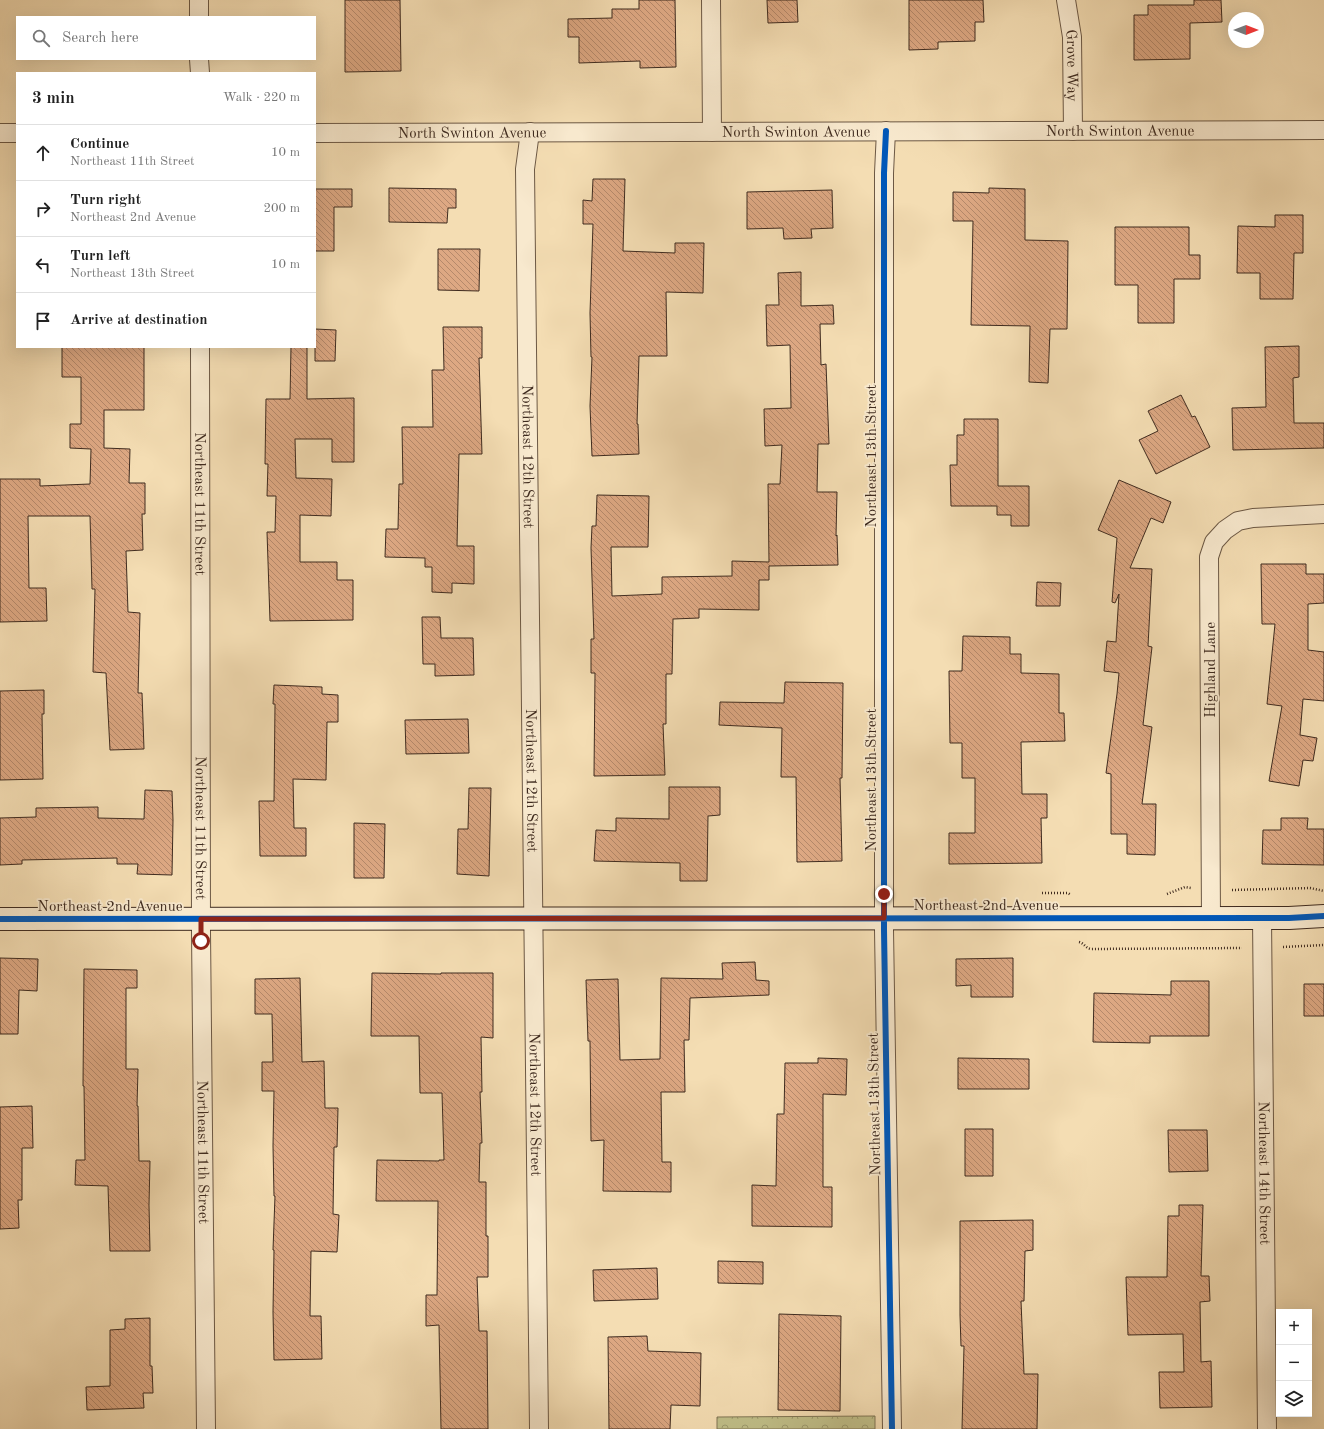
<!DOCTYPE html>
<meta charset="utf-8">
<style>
body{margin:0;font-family:"Old Standard TT",serif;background:#f2f2f2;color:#222}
.controls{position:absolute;right:12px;bottom:12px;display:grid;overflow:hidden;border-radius:0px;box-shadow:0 4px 16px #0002}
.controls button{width:36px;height:36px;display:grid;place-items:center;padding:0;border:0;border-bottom:1px solid #e0e0e0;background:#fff;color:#222;font:20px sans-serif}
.compass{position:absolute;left:1228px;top:12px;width:36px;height:36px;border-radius:50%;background:#fff;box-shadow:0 4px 16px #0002;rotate:90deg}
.stop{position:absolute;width:12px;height:12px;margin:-9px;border:3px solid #8f2418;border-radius:50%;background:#fff}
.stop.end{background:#8f2418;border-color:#fff;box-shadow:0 1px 4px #0008}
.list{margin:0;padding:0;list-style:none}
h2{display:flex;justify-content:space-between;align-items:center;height:52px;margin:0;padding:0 16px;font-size:17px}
h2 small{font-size:13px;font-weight:400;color:#767676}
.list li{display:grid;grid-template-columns:26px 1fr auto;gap:12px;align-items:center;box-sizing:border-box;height:56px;padding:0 16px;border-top:1px solid #e0e0e0}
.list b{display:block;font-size:15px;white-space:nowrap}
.list p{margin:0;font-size:13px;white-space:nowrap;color:#767676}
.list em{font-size:13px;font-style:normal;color:#767676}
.icon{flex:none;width:22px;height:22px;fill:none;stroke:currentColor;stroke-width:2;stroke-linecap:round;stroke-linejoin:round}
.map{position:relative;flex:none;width:1324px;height:1429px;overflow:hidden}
.search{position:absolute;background:#fff;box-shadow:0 4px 16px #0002;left:16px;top:16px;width:300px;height:44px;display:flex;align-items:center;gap:10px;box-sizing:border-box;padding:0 14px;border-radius:0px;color:#767676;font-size:15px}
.panel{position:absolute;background:#fff;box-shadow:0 4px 16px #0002;left:16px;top:72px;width:300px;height:276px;border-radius:0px}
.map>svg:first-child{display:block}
.park{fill:url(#park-crowns);stroke:#807554}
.building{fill:url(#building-back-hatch);stroke:#3f2b1f}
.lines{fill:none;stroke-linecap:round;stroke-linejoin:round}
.street-casing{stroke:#6c5844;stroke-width:20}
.secondary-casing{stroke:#3f2b1f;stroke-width:24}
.path{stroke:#3f2b1f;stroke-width:2.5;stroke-dasharray:1 2;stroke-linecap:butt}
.street{stroke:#f8e9ce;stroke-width:18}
.secondary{stroke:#f8e9ce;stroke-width:22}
.cycleway-casing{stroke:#f8e9ce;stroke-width:8}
.cycleway{stroke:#0057b8;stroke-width:6}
.route{stroke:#8f2418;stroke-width:5}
.labels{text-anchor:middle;stroke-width:3.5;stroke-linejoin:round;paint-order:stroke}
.street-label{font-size:15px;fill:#3f2b1f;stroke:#f8e9ce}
</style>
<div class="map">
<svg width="1324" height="1429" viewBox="0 0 1324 1429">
<defs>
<pattern id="park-crowns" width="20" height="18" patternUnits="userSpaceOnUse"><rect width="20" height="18" fill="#c0bf89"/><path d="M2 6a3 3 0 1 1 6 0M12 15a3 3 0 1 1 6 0" fill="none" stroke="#9d9b6f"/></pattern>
<pattern id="building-back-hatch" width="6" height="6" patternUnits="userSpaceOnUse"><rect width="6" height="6" fill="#dda883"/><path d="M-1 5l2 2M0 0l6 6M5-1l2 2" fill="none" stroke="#b5896b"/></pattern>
</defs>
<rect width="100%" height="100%" fill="#f4ddb3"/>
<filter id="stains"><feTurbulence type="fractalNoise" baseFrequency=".005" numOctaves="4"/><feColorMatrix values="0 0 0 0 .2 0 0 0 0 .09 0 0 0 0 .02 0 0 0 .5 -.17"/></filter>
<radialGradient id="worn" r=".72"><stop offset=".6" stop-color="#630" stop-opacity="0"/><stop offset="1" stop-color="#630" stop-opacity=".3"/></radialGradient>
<path class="park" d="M 875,1416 L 875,1429 L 717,1429 L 717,1417 Z"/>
<path class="building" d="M 345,0 L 400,0 L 401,71 L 345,72 Z
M 639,0 L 675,0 L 676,67 L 640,68 L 640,61 L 579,63 L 579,37 L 568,37 L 568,19 L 612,18 L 612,9 L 639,9 Z
M 767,0 L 797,0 L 798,22 L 768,23 Z
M 909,0 L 983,0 L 984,22 L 975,22 L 975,41 L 938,42 L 938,49 L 909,50 Z
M 1194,0 L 1221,0 L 1222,22 L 1190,23 L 1190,59 L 1134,60 L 1134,15 L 1148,15 L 1148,5 L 1194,5 Z
M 593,179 L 625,179 L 623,251 L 675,253 L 675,243 L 704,243 L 703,293 L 666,292 L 667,356 L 639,356 L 637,424 L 638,424 L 639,454 L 592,456 L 590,406 L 592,357 L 591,357 L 590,313 L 593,224 L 583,224 L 583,200 L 592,201 Z
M 389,188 L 456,189 L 456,208 L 448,208 L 447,223 L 389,222 Z
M 989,188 L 1025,189 L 1025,240 L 1068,241 L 1067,329 L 1050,329 L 1048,383 L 1029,382 L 1030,326 L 971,325 L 973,221 L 953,221 L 953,192 L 989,193 Z
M 315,189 L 352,189 L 352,207 L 334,207 L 334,251 L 315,251 Z
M 832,190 L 833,228 L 811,229 L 812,238 L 784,239 L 783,228 L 747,229 L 747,192 Z
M 1275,215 L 1303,215 L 1303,253 L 1294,253 L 1293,299 L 1260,299 L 1260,273 L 1237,273 L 1238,226 L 1275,227 Z
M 1115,227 L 1189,227 L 1189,255 L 1200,255 L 1200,279 L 1174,279 L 1174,323 L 1138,323 L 1138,285 L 1115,285 Z
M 438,249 L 480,249 L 479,291 L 438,290 Z
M 801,272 L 801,306 L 833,305 L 834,324 L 820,324 L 821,365 L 826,364 L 829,444 L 818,444 L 817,492 L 837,492 L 836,536 L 837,535 L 838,565 L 769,566 L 769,580 L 759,580 L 759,610 L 699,609 L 699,618 L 673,619 L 672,674 L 666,674 L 666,724 L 663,724 L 665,775 L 594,776 L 595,673 L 591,673 L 591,639 L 594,639 L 591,548 L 592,526 L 596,526 L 597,495 L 649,496 L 648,547 L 611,547 L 612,596 L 662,594 L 662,577 L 732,576 L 732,561 L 769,562 L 768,484 L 780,484 L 782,445 L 765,446 L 764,409 L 791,408 L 790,345 L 767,346 L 766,305 L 779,305 L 778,273 Z
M 443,327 L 482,327 L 482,358 L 479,358 L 482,454 L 459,454 L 457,546 L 474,546 L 474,584 L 452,583 L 452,593 L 432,592 L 432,567 L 425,567 L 425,558 L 385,557 L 386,529 L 398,529 L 399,484 L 403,484 L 402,427 L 433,427 L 432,370 L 444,370 Z
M 315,329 L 336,330 L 335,361 L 315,361 Z
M 1299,346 L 1299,377 L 1293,378 L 1294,423 L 1324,423 L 1324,448 L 1233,450 L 1232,408 L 1266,407 L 1265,347 Z
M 62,347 L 144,347 L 144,410 L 104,410 L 104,448 L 130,449 L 129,483 L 145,483 L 145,514 L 142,514 L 143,550 L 126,551 L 128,612 L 140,613 L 138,693 L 142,693 L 144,749 L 110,750 L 106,673 L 93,672 L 95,589 L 92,589 L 90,516 L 28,516 L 29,588 L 46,588 L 47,621 L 0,622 L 0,479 L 40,479 L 40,486 L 90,484 L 91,449 L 70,448 L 70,424 L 81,424 L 81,377 L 62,377 Z
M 291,347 L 307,347 L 307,399 L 354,398 L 354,462 L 332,462 L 332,439 L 295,439 L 296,478 L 332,479 L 331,516 L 300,515 L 300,562 L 337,562 L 337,580 L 353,580 L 353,620 L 270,621 L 267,532 L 275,532 L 276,496 L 267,496 L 268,464 L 265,464 L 266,399 L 290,399 Z
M 1181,395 L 1192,417 L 1195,416 L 1210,447 L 1156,474 L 1139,440 L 1158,431 L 1148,411 Z
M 964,419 L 998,419 L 998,486 L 1029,486 L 1029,526 L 1011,526 L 1011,515 L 997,515 L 997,506 L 951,506 L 950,465 L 957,465 L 957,435 L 964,435 Z
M 1119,480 L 1171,502 L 1163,523 L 1151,518 L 1130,568 L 1152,569 L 1148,646 L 1152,647 L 1143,725 L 1152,727 L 1142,804 L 1156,804 L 1155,855 L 1127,854 L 1127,834 L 1111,834 L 1111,774 L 1106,773 L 1117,694 L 1119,673 L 1104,671 L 1107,641 L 1116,642 L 1119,594 L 1115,603 L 1112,602 L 1117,538 L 1098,530 Z
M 1261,564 L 1306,564 L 1306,574 L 1324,574 L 1324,603 L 1308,604 L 1308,650 L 1324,652 L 1324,701 L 1303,699 L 1300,735 L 1317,738 L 1313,761 L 1303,760 L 1299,786 L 1269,781 L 1282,706 L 1267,704 L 1275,624 L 1262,624 Z
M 1037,582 L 1061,583 L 1060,606 L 1036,606 Z
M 422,617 L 440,617 L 441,638 L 473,638 L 474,675 L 435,676 L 435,664 L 423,664 Z
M 963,636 L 1010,637 L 1010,654 L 1021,654 L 1021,673 L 1059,674 L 1059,713 L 1064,713 L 1065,741 L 1021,742 L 1022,794 L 1047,794 L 1047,818 L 1041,818 L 1042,863 L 949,864 L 949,833 L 975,833 L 975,778 L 962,778 L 962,743 L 950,743 L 949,671 L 962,671 Z
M 785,682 L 843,683 L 842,778 L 840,778 L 842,861 L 797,862 L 796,777 L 781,777 L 782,728 L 719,725 L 720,702 L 784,703 Z
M 274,685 L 322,687 L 322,694 L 338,695 L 338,722 L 327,722 L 326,780 L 293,779 L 294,828 L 306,828 L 306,856 L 260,856 L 259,801 L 274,801 L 275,704 L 273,704 Z
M 44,690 L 44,714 L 42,714 L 43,779 L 0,780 L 0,691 Z
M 468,719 L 469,753 L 406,754 L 405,720 Z
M 669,787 L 720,787 L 720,815 L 708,816 L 707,881 L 680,881 L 680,863 L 594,861 L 596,830 L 616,831 L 616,818 L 669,819 Z
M 469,788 L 491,788 L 489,876 L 457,874 L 458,829 L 468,829 Z
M 145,790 L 172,791 L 173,820 L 172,875 L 137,874 L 138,864 L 117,864 L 117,858 L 22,860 L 22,864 L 0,865 L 0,818 L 36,817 L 36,808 L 98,807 L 98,818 L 144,819 Z
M 1281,818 L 1308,818 L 1307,829 L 1324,829 L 1324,865 L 1262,864 L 1263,830 L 1281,830 Z
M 354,823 L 385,824 L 384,878 L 354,878 Z
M 0,958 L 38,959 L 37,991 L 19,990 L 18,1034 L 0,1034 Z
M 1013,958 L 1013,997 L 971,997 L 971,985 L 956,986 L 956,959 Z
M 755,962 L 756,980 L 769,981 L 769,995 L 690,998 L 689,1040 L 684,1040 L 685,1092 L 661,1092 L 662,1162 L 671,1162 L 671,1192 L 603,1191 L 604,1140 L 591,1141 L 590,1041 L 588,1041 L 586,980 L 618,979 L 620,1060 L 660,1059 L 661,978 L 723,979 L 722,963 Z
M 84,969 L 137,970 L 137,988 L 126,988 L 126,1069 L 138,1069 L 137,1106 L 138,1106 L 139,1161 L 150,1161 L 149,1205 L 150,1251 L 110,1251 L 108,1186 L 75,1185 L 76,1160 L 85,1160 L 84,1086 L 83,1086 Z
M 372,973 L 441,974 L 441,973 L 493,973 L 493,1038 L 481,1037 L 482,1092 L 480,1092 L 482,1143 L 480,1143 L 479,1182 L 486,1182 L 486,1236 L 488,1236 L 488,1277 L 477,1277 L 479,1331 L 487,1331 L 488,1429 L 441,1429 L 439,1325 L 426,1326 L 426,1295 L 437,1295 L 438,1201 L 376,1201 L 377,1160 L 439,1161 L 439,1160 L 444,1160 L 442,1093 L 420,1093 L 419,1036 L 371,1036 Z
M 300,978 L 302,1062 L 324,1061 L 325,1108 L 338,1108 L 337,1147 L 334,1147 L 333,1214 L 339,1215 L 337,1252 L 311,1251 L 310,1316 L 321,1316 L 322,1359 L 274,1360 L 273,1312 L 274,1250 L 273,1250 L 275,1196 L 274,1196 L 273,1146 L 274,1091 L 262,1091 L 262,1062 L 273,1062 L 272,1014 L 255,1014 L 255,979 Z
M 1171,981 L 1209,981 L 1209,1036 L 1150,1036 L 1150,1043 L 1093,1042 L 1094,993 L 1171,995 Z
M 1304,984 L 1324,984 L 1324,1016 L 1304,1016 Z
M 818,1058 L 847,1059 L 846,1095 L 823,1094 L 823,1187 L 832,1187 L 832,1227 L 752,1226 L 752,1185 L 776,1186 L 777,1114 L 784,1114 L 785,1063 L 818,1063 Z
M 958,1058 L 1029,1059 L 1029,1089 L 958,1089 Z
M 32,1106 L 33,1148 L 22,1148 L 22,1200 L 18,1200 L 19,1228 L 0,1229 L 0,1107 Z
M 965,1129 L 993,1129 L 993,1176 L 965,1176 Z
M 1168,1130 L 1207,1130 L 1208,1171 L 1169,1172 Z
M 1179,1205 L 1203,1205 L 1201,1276 L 1209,1276 L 1210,1301 L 1200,1302 L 1201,1362 L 1211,1361 L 1212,1407 L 1160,1408 L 1159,1372 L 1184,1372 L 1183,1334 L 1128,1335 L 1126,1277 L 1167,1277 L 1168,1216 L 1179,1216 Z
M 1033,1220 L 1033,1250 L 1025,1251 L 1024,1301 L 1021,1301 L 1024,1374 L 1038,1374 L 1037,1429 L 962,1429 L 964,1346 L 961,1346 L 960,1315 L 960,1221 Z
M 718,1261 L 763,1262 L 763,1284 L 718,1283 Z
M 657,1268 L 658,1299 L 594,1301 L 593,1270 Z
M 779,1314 L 841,1316 L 840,1411 L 778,1410 Z
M 150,1318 L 150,1366 L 152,1366 L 153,1393 L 143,1393 L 144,1408 L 87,1410 L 86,1387 L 110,1386 L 110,1330 L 125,1329 L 125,1319 Z
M 647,1336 L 648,1351 L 701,1353 L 700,1406 L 671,1405 L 670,1429 L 609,1429 L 608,1337 Z"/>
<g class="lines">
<defs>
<g id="street">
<path d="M 199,0 L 199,17"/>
<path d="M 711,0 L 712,132"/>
<path id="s1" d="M 1066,0 L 1072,37 L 1073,131"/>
<path d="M 199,59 L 200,73"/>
<path d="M 886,131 L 884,173 L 884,930 L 892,1429"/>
<path id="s2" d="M 530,132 L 525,169 L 539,1429"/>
<path d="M 0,133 L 17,133"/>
<path id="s3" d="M 315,133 L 1324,130"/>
<path id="s4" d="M 200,347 L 201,932 L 206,1429"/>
<path d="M 1211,918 L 1209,557 L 1214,542 L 1225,530 L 1238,521 L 1253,518 L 1324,514"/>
<path id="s5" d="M 1262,918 L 1267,1429"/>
</g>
<path id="secondary" d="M 0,919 L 1289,918 L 1324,916"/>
</defs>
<use href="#street" class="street-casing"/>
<use href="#secondary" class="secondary-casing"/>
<path class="path" d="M 1232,890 L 1310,888 L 1324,891
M 1042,893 L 1068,893 L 1071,895
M 1167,894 L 1185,887 L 1191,888
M 1079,942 C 1084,943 1085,948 1091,949 L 1242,948
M 1283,947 L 1324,945"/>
<use href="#street" class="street"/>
<use href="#secondary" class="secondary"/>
<defs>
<path id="cycleway" d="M 886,131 L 884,173 L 884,930 L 892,1429
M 0,919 L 1289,918 L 1324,916"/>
</defs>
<use href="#cycleway" class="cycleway-casing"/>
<use href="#cycleway" class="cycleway"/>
</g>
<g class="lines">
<path class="route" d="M 201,941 L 201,919 L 884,918 L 884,894"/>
</g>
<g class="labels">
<g class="street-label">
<text dy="5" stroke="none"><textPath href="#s1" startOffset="66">Grove Way</textPath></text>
<text dy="5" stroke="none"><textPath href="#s3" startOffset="481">North Swinton Avenue</textPath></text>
<text dy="5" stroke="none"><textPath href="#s3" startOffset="805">North Swinton Avenue</textPath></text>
<text dy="5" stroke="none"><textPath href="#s3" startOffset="157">North Swinton Avenue</textPath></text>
<text transform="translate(871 456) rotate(-90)" y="5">Northeast 13th Street</text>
<text dy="5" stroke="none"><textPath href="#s2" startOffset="325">Northeast 12th Street</textPath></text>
<text dy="5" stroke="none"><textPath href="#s4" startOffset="157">Northeast 11th Street</textPath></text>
<text transform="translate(1210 670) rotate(-90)" y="5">Highland Lane</text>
<text transform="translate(871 780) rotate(-90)" y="5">Northeast 13th Street</text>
<text dy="5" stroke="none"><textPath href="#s2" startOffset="649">Northeast 12th Street</textPath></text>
<text dy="5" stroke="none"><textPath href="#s4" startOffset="481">Northeast 11th Street</textPath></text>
<text x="986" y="910">Northeast 2nd Avenue</text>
<text x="110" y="911">Northeast 2nd Avenue</text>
<text transform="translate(874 1104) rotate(-91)" y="5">Northeast 13th Street</text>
<text dy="5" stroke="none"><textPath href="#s2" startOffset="973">Northeast 12th Street</textPath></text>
<text dy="5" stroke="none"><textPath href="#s4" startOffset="805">Northeast 11th Street</textPath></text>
<text dy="5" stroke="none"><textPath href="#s5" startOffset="255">Northeast 14th Street</textPath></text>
</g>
</g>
<rect width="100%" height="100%" filter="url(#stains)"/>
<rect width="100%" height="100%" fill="url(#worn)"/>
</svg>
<div class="controls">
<button>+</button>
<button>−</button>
<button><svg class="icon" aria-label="layers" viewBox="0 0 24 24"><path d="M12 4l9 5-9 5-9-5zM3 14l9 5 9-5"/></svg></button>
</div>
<svg class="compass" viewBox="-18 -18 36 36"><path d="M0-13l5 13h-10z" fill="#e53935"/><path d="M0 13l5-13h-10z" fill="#767676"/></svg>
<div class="stop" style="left:201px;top:941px"></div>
<div class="stop end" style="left:884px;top:894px"></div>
<div class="search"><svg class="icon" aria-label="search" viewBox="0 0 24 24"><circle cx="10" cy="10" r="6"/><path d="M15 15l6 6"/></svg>Search here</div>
<section class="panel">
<h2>3 min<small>Walk · 220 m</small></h2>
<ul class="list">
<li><svg class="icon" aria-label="ahead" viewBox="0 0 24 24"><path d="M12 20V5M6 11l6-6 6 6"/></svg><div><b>Continue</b><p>Northeast 11th Street</p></div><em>10 m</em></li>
<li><svg class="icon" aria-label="right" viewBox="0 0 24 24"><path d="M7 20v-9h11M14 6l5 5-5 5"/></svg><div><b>Turn right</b><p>Northeast 2nd Avenue</p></div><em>200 m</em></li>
<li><svg class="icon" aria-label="left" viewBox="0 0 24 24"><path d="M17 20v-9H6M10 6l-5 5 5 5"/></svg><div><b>Turn left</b><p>Northeast 13th Street</p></div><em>10 m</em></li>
<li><svg class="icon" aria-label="arrive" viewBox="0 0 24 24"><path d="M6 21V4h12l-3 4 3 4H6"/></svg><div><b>Arrive at destination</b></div></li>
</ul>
</section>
</div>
